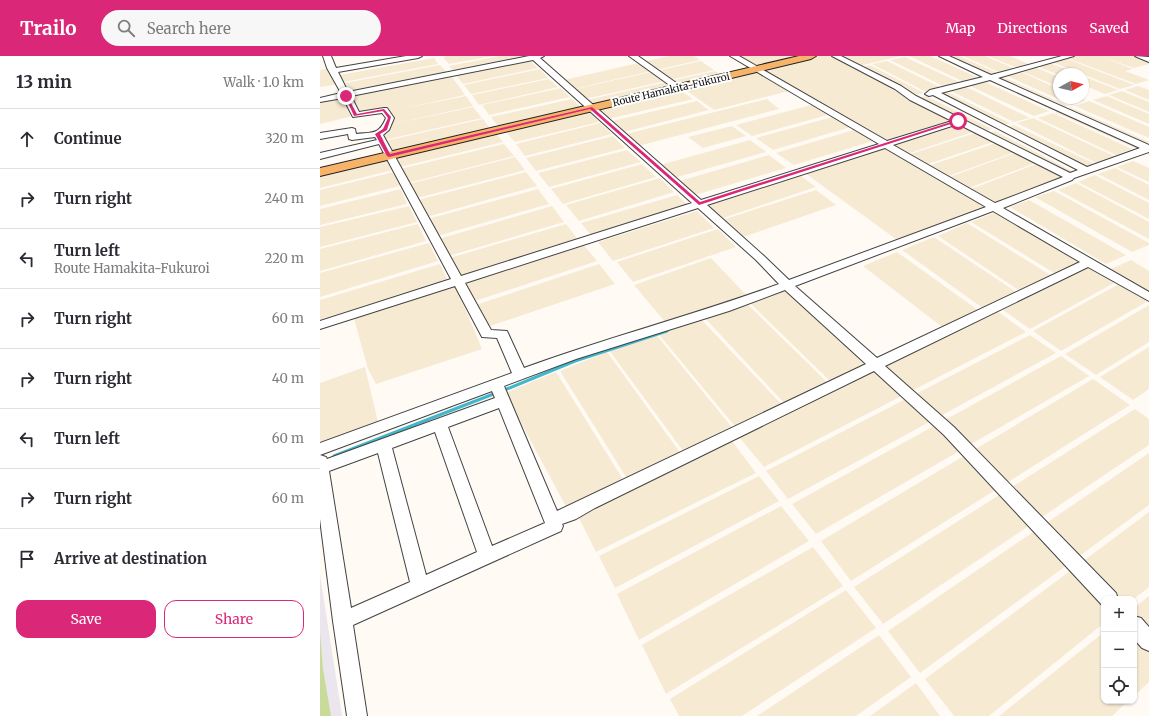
<!DOCTYPE html>
<meta charset="utf-8">
<style>
body{margin:0;font-family:Merriweather,serif;background:#f7f7f7;color:#2b2b33}
.controls{position:absolute;right:12px;bottom:12px;display:grid;overflow:hidden;border-radius:8px;box-shadow:0 1px 3px #0004}
.controls button{width:36px;height:36px;display:grid;place-items:center;padding:0;border:0;border-bottom:1px solid #e1e1e2;background:#fff;color:#2b2b33;font:20px sans-serif}
.compass{position:absolute;left:733px;top:12px;width:36px;height:36px;border-radius:50%;background:#fff;box-shadow:0 1px 3px #0004;rotate:82deg}
.stop{position:absolute;width:12px;height:12px;margin:-9px;border:3px solid #db2777;border-radius:50%;background:#fff}
.stop.end{background:#db2777;border-color:#fff;box-shadow:0 1px 4px #0008}
.list{margin:0;padding:0;list-style:none}
h2{display:flex;justify-content:space-between;align-items:center;height:52px;margin:0;padding:0 16px;font-size:17px}
h2 small{font-size:13px;font-weight:400;color:#7c7c81}
.list li{display:grid;grid-template-columns:26px 1fr auto;gap:12px;align-items:center;box-sizing:border-box;height:60px;padding:0 16px;border-top:1px solid #e1e1e2}
.list b{display:block;font-size:15px;white-space:nowrap}
.list p{margin:0;font-size:13px;white-space:nowrap;color:#7c7c81}
.list em{font-size:13px;font-style:normal;color:#7c7c81}
.actions{display:flex;gap:8px;padding:12px 16px}
.actions a{flex:1;padding:9px 0;border:1px solid #db2777;border-radius:12px;text-align:center;font-size:14px;color:#db2777}
.actions .main{background:#db2777;color:#fff}
.icon{flex:none;width:22px;height:22px;fill:none;stroke:currentColor;stroke-width:2;stroke-linecap:round;stroke-linejoin:round}
.map{position:relative;flex:none;width:829px;height:660px;overflow:hidden}
header{display:flex;align-items:center;gap:24px;box-sizing:border-box;height:56px;padding:0 20px;background:#db2777;color:#fff}
header strong{font-size:19px}
nav{display:flex;gap:22px;margin-inline-start:auto;font-size:14px}
.search{width:280px;height:36px;background:#f7f7f7;display:flex;align-items:center;gap:10px;box-sizing:border-box;padding:0 14px;border-radius:22px;color:#7c7c81;font-size:15px}
main{display:flex}
aside{flex:1;background:#fff}
.map>svg:first-child{display:block}
.industrial{fill:#ebe5ee}
.farmland{fill:#f6ead3}
.forest{fill:#c8db9b}
.lines{fill:none;stroke-linecap:round;stroke-linejoin:round}
.stream{stroke:#3fb8ce;stroke-width:3}
.minor-casing{stroke:#434343;stroke-width:2}
.major-casing{stroke:#212121;stroke-width:2}
.minor{fill:#fff;fill-rule:evenodd}
.major{fill:#f8b36b;fill-rule:evenodd}
.route{fill:#db2777}
.labels{text-anchor:middle;stroke-width:4;stroke-linejoin:round;paint-order:stroke}
.far-street-label{font-size:10px;fill:#101010;stroke:#fff}
</style>
<header>
<strong>Trailo</strong>
<div class="search"><svg class="icon" aria-label="search" viewBox="0 0 24 24"><circle cx="10" cy="10" r="6"/><path d="M15 15l6 6"/></svg>Search here</div>
<nav><a>Map</a><a>Directions</a><a>Saved</a></nav>
</header>
<main>
<aside>
<h2>13 min<small>Walk · 1.0 km</small></h2>
<ul class="list">
<li><svg class="icon" aria-label="ahead" viewBox="0 0 24 24"><path d="M12 20V5M6 11l6-6 6 6"/></svg><div><b>Continue</b></div><em>320 m</em></li>
<li><svg class="icon" aria-label="right" viewBox="0 0 24 24"><path d="M7 20v-9h11M14 6l5 5-5 5"/></svg><div><b>Turn right</b></div><em>240 m</em></li>
<li><svg class="icon" aria-label="left" viewBox="0 0 24 24"><path d="M17 20v-9H6M10 6l-5 5 5 5"/></svg><div><b>Turn left</b><p>Route Hamakita-Fukuroi</p></div><em>220 m</em></li>
<li><svg class="icon" aria-label="right" viewBox="0 0 24 24"><path d="M7 20v-9h11M14 6l5 5-5 5"/></svg><div><b>Turn right</b></div><em>60 m</em></li>
<li><svg class="icon" aria-label="right" viewBox="0 0 24 24"><path d="M7 20v-9h11M14 6l5 5-5 5"/></svg><div><b>Turn right</b></div><em>40 m</em></li>
<li><svg class="icon" aria-label="left" viewBox="0 0 24 24"><path d="M17 20v-9H6M10 6l-5 5 5 5"/></svg><div><b>Turn left</b></div><em>60 m</em></li>
<li><svg class="icon" aria-label="right" viewBox="0 0 24 24"><path d="M7 20v-9h11M14 6l5 5-5 5"/></svg><div><b>Turn right</b></div><em>60 m</em></li>
<li><svg class="icon" aria-label="arrive" viewBox="0 0 24 24"><path d="M6 21V4h12l-3 4 3 4H6"/></svg><div><b>Arrive at destination</b></div></li>
</ul>
<div class="actions"><a class="main">Save</a><a>Share</a></div>
</aside>
<div class="map">
<svg width="829" height="660" viewBox="0 0 829 660">
<rect width="100%" height="100%" fill="#fffaf4"/>
<path class="industrial" d="M 0,519 L 22,660 L 0,660 Z"/>
<path class="farmland" d="M 127,0 L 173,0 L 129,8 L 123,1 Z
M 180,0 L 206,0 L 209,3 L 136,18 L 129,10 Z
M 349,0 L 374,0 L 380,4 L 253,33 L 244,24 Z
M 418,0 L 488,0 L 434,11 Z
M 498,0 L 513,0 L 538,12 L 550,9 L 604,37 L 592,40 L 596,43 L 606,40 L 672,73 L 661,76 L 676,85 L 605,109 L 588,99 L 658,76 L 656,75 L 587,98 L 571,88 L 640,66 L 635,63 L 566,88 L 646,135 L 719,107 L 746,122 L 673,150 L 670,148 L 580,186 L 478,112 L 563,87 L 473,34 L 394,54 L 364,33 Z
M 520,0 L 581,0 L 539,10 Z
M 589,0 L 610,0 L 659,22 L 644,26 Z
M 617,0 L 639,0 L 678,17 L 663,21 Z
M 643,0 L 665,0 L 695,13 L 681,17 Z
M 668,0 L 690,0 L 711,9 L 697,12 Z
M 753,0 L 814,0 L 829,5 L 829,8 L 814,12 L 782,1 L 813,13 L 805,15 L 829,24 L 816,28 L 747,2 Z
M 585,1 L 641,27 L 625,31 L 570,4 Z
M 114,2 L 118,8 L 23,26 L 20,19 Z
M 745,2 L 814,29 L 800,33 L 732,6 Z
M 210,5 L 218,12 L 143,28 L 136,19 Z
M 381,5 L 394,14 L 265,43 L 255,33 Z
M 567,5 L 622,32 L 606,36 L 552,8 Z
M 730,7 L 758,18 L 739,18 L 739,19 L 717,10 Z
M 120,9 L 127,16 L 29,36 L 25,27 Z
M 714,11 L 739,21 L 739,31 L 701,15 Z
M 11,12 L 18,28 L 0,31 L 0,14 Z
M 220,13 L 228,22 L 151,38 L 144,29 Z
M 395,15 L 406,22 L 360,34 L 373,43 L 288,63 L 267,44 Z
M 699,15 L 739,33 L 739,42 L 761,42 L 766,44 L 752,49 L 685,19 Z
M 131,20 L 138,29 L 106,35 L 138,29 L 145,39 L 67,56 L 58,54 L 0,68 L 0,45 Z
M 681,20 L 748,50 L 733,54 L 667,24 Z
M 763,20 L 798,34 L 785,38 L 763,29 Z
M 229,23 L 238,31 L 159,49 L 152,39 Z
M 663,25 L 729,55 L 714,60 L 648,29 Z
M 644,30 L 710,62 L 694,66 L 629,34 Z
M 818,30 L 829,34 L 829,44 L 805,34 Z
M 241,32 L 250,41 L 169,59 L 162,49 Z
M 625,35 L 690,67 L 674,72 L 610,39 Z
M 802,35 L 829,46 L 829,56 L 789,39 Z
M 146,40 L 153,50 L 69,69 L 153,51 L 162,62 L 64,84 L 58,78 L 68,69 L 66,56 Z
M 787,40 L 829,58 L 829,68 L 773,44 Z
M 252,43 L 262,52 L 179,71 L 171,61 Z
M 447,43 L 459,53 L 318,90 L 306,78 Z
M 377,45 L 389,54 L 304,76 L 292,65 Z
M 769,45 L 829,71 L 829,82 L 755,50 Z
M 495,48 L 511,58 L 432,80 L 416,69 Z
M 750,51 L 829,86 L 829,87 L 815,92 L 735,56 Z
M 268,55 L 279,66 L 195,86 L 185,75 Z
M 733,57 L 812,93 L 796,99 L 718,62 Z
M 516,60 L 534,70 L 453,94 L 436,82 Z
M 713,62 L 794,100 L 776,107 L 697,67 Z
M 163,63 L 171,74 L 68,97 L 65,85 Z
M 280,67 L 292,78 L 205,100 L 196,88 Z
M 694,69 L 775,108 L 756,114 L 678,74 Z
M 412,70 L 426,80 L 383,92 L 368,81 Z
M 537,73 L 556,84 L 474,109 L 456,97 Z
M 174,75 L 183,86 L 80,111 L 72,98 Z
M 675,75 L 754,116 L 745,119 L 698,95 L 626,121 L 608,110 L 679,86 L 665,78 Z
M 293,80 L 305,92 L 216,115 L 206,102 Z
M 430,84 L 446,96 L 354,122 L 340,109 Z
M 184,88 L 194,100 L 84,128 L 80,113 Z
M 307,94 L 321,106 L 229,131 L 218,117 Z
M 698,96 L 718,106 L 646,133 L 627,122 Z
M 449,99 L 466,112 L 372,140 L 356,126 Z
M 67,101 L 73,114 L 0,132 L 0,117 Z
M 195,101 L 205,114 L 93,143 L 89,128 Z
M 813,105 L 829,112 L 829,126 L 797,111 Z
M 322,108 L 336,121 L 243,148 L 231,133 Z
M 795,112 L 829,129 L 829,144 L 778,118 Z
M 74,116 L 80,130 L 0,150 L 0,134 Z
M 206,116 L 217,130 L 103,162 L 94,145 Z
M 477,117 L 496,131 L 400,163 L 383,147 Z
M 775,119 L 829,147 L 829,163 L 758,126 Z
M 340,122 L 354,136 L 259,165 L 246,149 Z
M 756,127 L 829,166 L 829,183 L 738,134 Z
M 81,133 L 87,148 L 0,169 L 0,153 Z
M 218,133 L 229,148 L 114,181 L 104,164 Z
M 496,134 L 516,149 L 417,183 L 399,165 Z
M 734,135 L 829,187 L 829,189 L 812,196 L 715,141 Z
M 357,139 L 373,154 L 275,184 L 261,167 Z
M 709,144 L 806,199 L 786,208 L 690,151 Z
M 89,150 L 97,166 L 0,191 L 0,171 Z
M 232,150 L 244,166 L 125,201 L 115,184 Z
M 681,154 L 769,206 L 739,220 L 651,166 Z
M 377,155 L 394,172 L 293,205 L 278,186 Z
M 647,167 L 735,222 L 703,237 L 618,180 Z
M 98,168 L 106,185 L 0,215 L 0,193 Z
M 246,168 L 259,185 L 143,222 L 126,203 Z
M 398,173 L 416,191 L 313,226 L 297,206 Z
M 614,181 L 702,240 L 668,256 L 582,194 Z
M 109,187 L 118,205 L 0,241 L 0,217 Z
M 262,187 L 277,205 L 155,245 L 143,224 Z
M 577,196 L 662,257 L 626,274 L 543,210 Z
M 391,202 L 428,241 L 346,267 L 314,229 Z
M 811,204 L 829,215 L 829,236 L 791,213 Z
M 120,208 L 129,228 L 135,228 L 162,293 L 56,328 L 48,313 L 33,259 L 0,269 L 0,244 Z
M 279,208 L 295,228 L 164,272 L 156,249 Z
M 769,211 L 796,226 L 710,273 L 683,254 Z
M 799,228 L 828,245 L 741,295 L 713,275 Z
M 465,230 L 552,307 L 512,327 L 427,244 Z
M 424,245 L 509,328 L 466,349 L 382,259 Z
M 829,249 L 829,286 L 776,319 L 745,298 Z
M 677,255 L 706,276 L 444,411 L 419,381 Z
M 378,260 L 464,351 L 418,374 L 336,275 Z
M 334,276 L 415,375 L 366,399 L 289,294 Z
M 710,279 L 736,297 L 468,443 L 446,415 Z
M 829,291 L 829,333 L 813,344 L 780,321 Z
M 287,296 L 364,402 L 311,429 L 240,315 Z
M 741,300 L 769,320 L 496,478 L 472,448 Z
M 45,311 L 58,366 L 2,386 L 0,384 L 0,327 Z
M 236,316 L 307,430 L 250,458 L 185,337 Z
M 773,323 L 810,349 L 531,525 L 501,485 Z
M 815,353 L 829,363 L 829,389 L 563,568 L 534,531 Z
M 412,385 L 436,417 L 276,496 L 257,458 Z
M 829,397 L 829,449 L 600,617 L 568,575 Z
M 439,420 L 459,445 L 295,532 L 279,500 Z
M 461,450 L 489,485 L 319,584 L 297,538 Z
M 829,456 L 829,531 L 814,543 L 784,543 L 784,567 L 669,660 L 634,660 L 605,623 Z
M 493,491 L 523,530 L 346,638 L 322,589 Z
M 526,534 L 556,572 L 422,660 L 359,660 L 350,643 Z
M 829,540 L 829,626 L 814,640 L 814,552 Z
M 784,576 L 784,645 L 808,645 L 792,660 L 679,660 Z
M 559,579 L 591,621 L 536,660 L 437,660 Z
M 596,627 L 620,660 L 550,660 Z"/>
<path class="forest" d="M 0,576 L 3,613 L 11,660 L 0,660 Z"/>
<g class="lines">
<path class="stream" d="M 182,335 L 255,305 L 347,275
M 14,400 L 176,337"/>
<defs>
<path id="minor" d="M 3,0 L 11,0 L 16,12 L 86,0 L 102,0 L 98,2 L 18,16 L 28,36 L 209,0 L 224,0 L 220,2 L 381,144 L 559,88 L 410,0 L 419,0 L 567,85 L 632,65 L 590,44 L 575,33 L 512,0 L 521,0 L 581,30 L 596,40 L 750,117 L 758,114 L 613,39 L 609,40 L 605,38 L 610,34 L 663,21 L 619,0 L 629,0 L 671,19 L 742,0 L 754,0 L 678,22 L 829,89 L 829,96 L 754,122 L 752,124 L 683,152 L 829,236 L 829,245 L 768,211 L 565,310 L 634,371 L 796,537 L 798,543 L 784,543 L 784,550 L 782,549 L 624,379 L 554,315 L 275,452 L 256,463 L 242,468 L 243,470 L 241,475 L 33,569 L 47,660 L 27,660 L 13,565 L 0,463 L 0,387 L 192,317 L 177,282 L 162,281 L 135,230 L 0,273 L 0,265 L 131,223 L 59,88 L 0,103 L 0,97 L 57,84 L 55,81 L 32,84 L 29,83 L 28,78 L 0,83 L 0,77 L 32,72 L 35,73 L 36,78 C 53,76 59,79 66,62 L 62,57 L 33,61 L 23,42 L 0,46 L 0,42 L 21,37 L 7,12 ZM 213,4 L 372,147 L 141,220 L 63,79 L 69,74 L 74,62 L 67,52 L 64,52 L 39,56 L 31,40 ZM 670,24 L 820,92 L 767,111 L 621,37 ZM 638,68 L 743,121 L 675,147 L 573,89 ZM 565,92 L 666,151 L 469,224 L 444,200 L 387,149 ZM 378,152 L 436,204 L 459,228 C 375,259 288,281 204,312 L 187,275 L 171,274 L 145,227 ZM 673,155 L 760,206 L 557,302 L 475,230 ZM 465,234 L 546,308 L 237,455 L 184,330 L 256,303 L 409,255 ZM 172,335 L 175,342 L 7,403 L 6,401 L 0,399 ZM 179,352 L 225,467 L 172,490 L 128,371 ZM 115,376 L 157,496 L 106,519 L 72,392 ZM 58,397 L 90,526 L 31,552 L 9,415 Z
M 309,0 L 318,0 L 362,31 L 361,33 L 355,33 Z
M 815,0 L 829,1 L 829,6 L 817,1 Z
M 814,560 L 821,562 L 829,571 L 829,595 L 822,592 L 814,583 Z"/>
<path id="major" d="M 479,0 L 496,0 L 491,3 L 0,120 L 0,112 Z"/>
</defs>
<use href="#minor" class="minor-casing"/>
<use href="#major" class="major-casing"/>
<use href="#minor" class="minor"/>
<use href="#major" class="major"/>
</g>
<path class="route" d="M 26,38 L 37,58 L 64,53 L 71,61 L 67,74 L 60,78 L 70,98 L 272,51 L 380,146 L 637,64 L 640,65 L 379,149 L 270,53 L 69,101 L 67,100 L 55,78 L 63,73 L 68,62 L 63,55 L 34,60 L 25,40 Z"/>
<g class="labels">
<g class="far-street-label">
<text transform="translate(351 33) rotate(-13)" y="4">Route Hamakita-Fukuroi</text>
</g>
</g>
</svg>
<div class="controls">
<button>+</button>
<button>−</button>
<button><svg class="icon" aria-label="locate" viewBox="0 0 24 24"><circle cx="12" cy="12" r="6"/><path d="M12 2v4M12 18v4M2 12h4M18 12h4"/></svg></button>
</div>
<svg class="compass" viewBox="-18 -18 36 36"><path d="M0-13l5 13h-10z" fill="#e53935"/><path d="M0 13l5-13h-10z" fill="#7c7c81"/></svg>
<div class="stop" style="left:638px;top:65px"></div>
<div class="stop end" style="left:26px;top:40px"></div>
</div>
</main>
